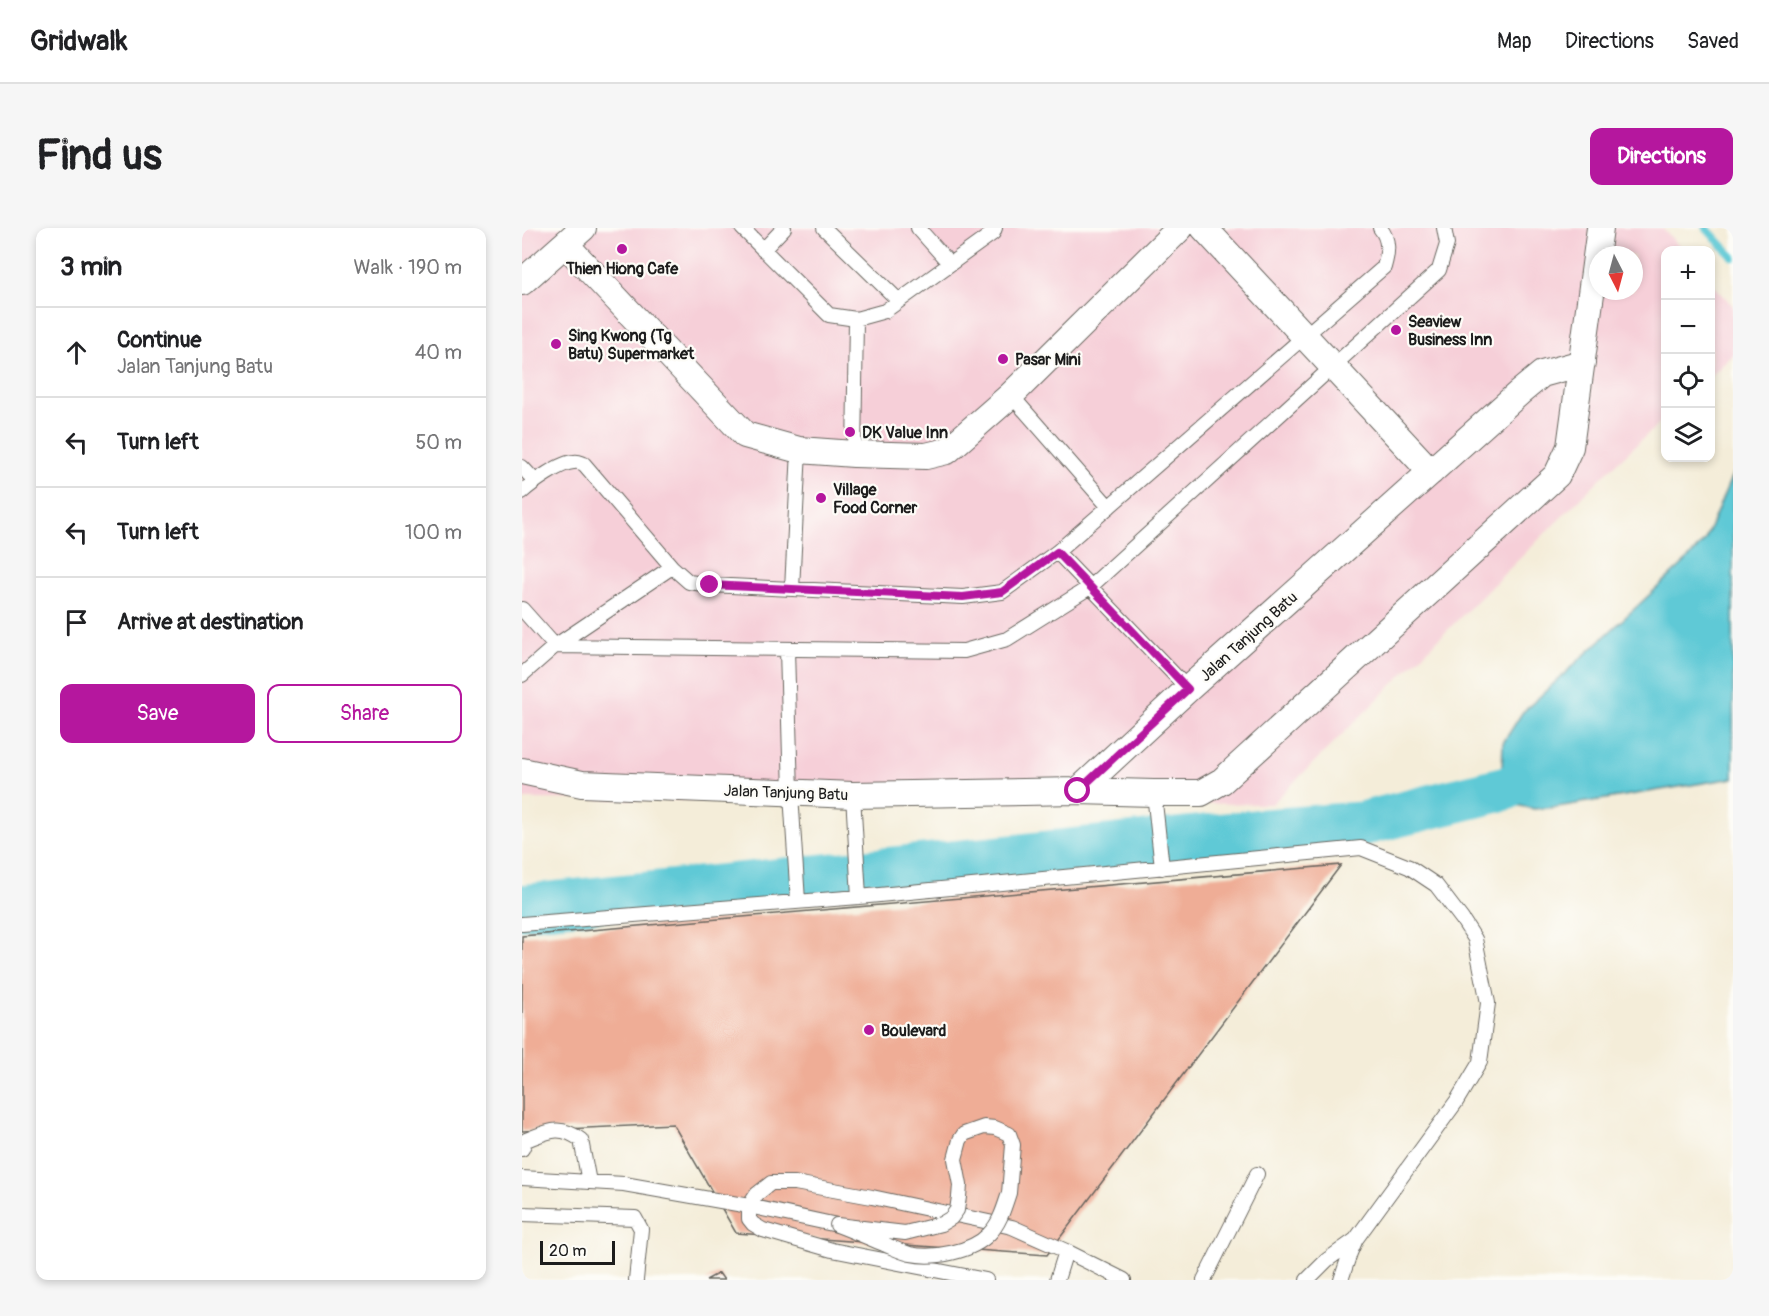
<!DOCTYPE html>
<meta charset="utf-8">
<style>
body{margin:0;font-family:Pangolin,sans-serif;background:#f6f6f6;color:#202124}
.controls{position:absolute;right:18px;top:18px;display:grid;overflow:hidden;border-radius:12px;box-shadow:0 3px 9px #0003}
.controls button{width:54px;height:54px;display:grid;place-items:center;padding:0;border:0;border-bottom:2px solid #e0e0e0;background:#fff;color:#202124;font:30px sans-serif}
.compass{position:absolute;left:1067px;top:18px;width:54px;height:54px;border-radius:50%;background:#fff;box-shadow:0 3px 9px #0003;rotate:174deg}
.scale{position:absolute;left:18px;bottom:15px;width:75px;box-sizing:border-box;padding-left:6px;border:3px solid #1c1c1c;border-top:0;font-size:16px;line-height:21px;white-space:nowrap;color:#1c1c1c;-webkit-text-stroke:4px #fdfcf7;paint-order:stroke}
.stop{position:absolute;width:18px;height:18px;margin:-14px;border:4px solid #b5179e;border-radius:50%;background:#fff}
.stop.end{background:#b5179e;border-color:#fff;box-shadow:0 2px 6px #0008}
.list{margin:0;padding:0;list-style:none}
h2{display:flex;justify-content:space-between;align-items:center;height:78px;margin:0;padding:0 24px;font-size:26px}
h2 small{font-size:20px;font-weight:400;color:#757577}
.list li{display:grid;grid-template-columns:39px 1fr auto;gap:18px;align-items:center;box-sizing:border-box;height:90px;padding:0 24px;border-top:2px solid #e0e0e0}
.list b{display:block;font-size:22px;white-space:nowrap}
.list p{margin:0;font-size:20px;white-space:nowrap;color:#757577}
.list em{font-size:20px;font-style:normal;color:#757577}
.actions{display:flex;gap:12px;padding:18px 24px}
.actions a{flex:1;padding:14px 0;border:2px solid #b5179e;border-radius:12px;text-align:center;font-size:21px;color:#b5179e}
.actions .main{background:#b5179e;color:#fff}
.icon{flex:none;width:33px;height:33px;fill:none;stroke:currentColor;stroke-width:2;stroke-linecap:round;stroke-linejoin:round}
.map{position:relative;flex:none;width:1211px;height:1052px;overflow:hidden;border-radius:12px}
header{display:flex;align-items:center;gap:36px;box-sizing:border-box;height:84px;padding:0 30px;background:#fff;border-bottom:2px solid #e0e0e0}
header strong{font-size:28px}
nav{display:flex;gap:33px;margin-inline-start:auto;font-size:21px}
.intro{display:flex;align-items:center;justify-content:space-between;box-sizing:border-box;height:144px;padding:0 36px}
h1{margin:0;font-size:42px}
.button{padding:15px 27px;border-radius:12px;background:#b5179e;color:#fff;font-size:21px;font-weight:700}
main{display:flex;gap:36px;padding:0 36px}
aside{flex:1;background:#fff;border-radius:12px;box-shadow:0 3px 9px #0003}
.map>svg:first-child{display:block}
.built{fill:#f6cfd8;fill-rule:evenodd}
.water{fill:#5ec9d6;stroke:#3d7279;stroke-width:1.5}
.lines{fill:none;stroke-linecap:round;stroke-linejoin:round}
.stream{stroke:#5ec9d6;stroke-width:8}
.river{stroke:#5ec9d6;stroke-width:45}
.building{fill:#efad96}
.lane-casing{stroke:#68655e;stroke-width:16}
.street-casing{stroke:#68655e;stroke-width:28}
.lane{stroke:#fff;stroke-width:14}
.street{stroke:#fff;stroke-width:26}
.lane-bridge-casing{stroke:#68655e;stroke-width:16;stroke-linecap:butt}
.lane-bridge{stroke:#fff;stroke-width:14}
.route{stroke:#b5179e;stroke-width:8}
.poi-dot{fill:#b5179e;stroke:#fdfcf7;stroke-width:2}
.labels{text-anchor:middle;stroke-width:4.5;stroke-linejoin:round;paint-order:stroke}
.poi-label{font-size:16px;font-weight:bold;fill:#1c1c1c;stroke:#fdfcf7;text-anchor:start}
.street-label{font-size:16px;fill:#1c1c1c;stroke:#fdfcf7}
</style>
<header>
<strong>Gridwalk</strong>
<nav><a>Map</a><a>Directions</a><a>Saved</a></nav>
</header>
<div class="intro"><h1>Find us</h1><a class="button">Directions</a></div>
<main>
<aside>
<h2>3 min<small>Walk · 190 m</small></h2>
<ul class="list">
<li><svg class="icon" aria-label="ahead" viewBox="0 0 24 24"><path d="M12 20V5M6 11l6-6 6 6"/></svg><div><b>Continue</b><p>Jalan Tanjung Batu</p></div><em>40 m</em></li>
<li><svg class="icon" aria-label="left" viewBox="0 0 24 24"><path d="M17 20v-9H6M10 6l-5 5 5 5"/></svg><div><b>Turn left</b></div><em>50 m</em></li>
<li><svg class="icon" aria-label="left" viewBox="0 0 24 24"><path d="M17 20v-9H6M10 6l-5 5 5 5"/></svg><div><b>Turn left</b></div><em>100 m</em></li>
<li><svg class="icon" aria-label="arrive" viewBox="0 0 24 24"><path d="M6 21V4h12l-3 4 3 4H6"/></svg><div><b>Arrive at destination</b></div></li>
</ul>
<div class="actions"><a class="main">Save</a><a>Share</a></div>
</aside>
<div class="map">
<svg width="1211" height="1052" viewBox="0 0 1211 1052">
<rect width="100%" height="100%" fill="#fdfcf7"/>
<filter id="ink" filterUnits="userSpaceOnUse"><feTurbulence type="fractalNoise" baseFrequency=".0167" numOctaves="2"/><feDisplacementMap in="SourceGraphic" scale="12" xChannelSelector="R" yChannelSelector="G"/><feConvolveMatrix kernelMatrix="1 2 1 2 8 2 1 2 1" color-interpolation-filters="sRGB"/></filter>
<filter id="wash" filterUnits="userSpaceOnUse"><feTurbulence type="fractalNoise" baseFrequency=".008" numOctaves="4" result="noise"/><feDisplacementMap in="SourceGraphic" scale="24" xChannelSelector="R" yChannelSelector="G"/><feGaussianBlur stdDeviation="1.35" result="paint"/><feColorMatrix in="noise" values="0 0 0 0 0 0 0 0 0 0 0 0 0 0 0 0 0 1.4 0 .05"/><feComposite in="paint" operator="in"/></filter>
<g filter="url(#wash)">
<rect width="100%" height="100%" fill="#f4edd9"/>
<path class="built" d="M 0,0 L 1140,0 L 1161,22 L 1144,22 L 1143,190 L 1085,244 L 750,576 L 0,571 ZM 1076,27 L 1112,27 L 1112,63 L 1076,63 Z
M 1188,53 L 1211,78 L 1211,127 L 1189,148 Z"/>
<path class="water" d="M 1211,245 L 1211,550 L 1035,579 L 1012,581 L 995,577 L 984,560 L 980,541 L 981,515 L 1000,485 L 1164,333 L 1183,312 Z"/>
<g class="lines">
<path class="stream" d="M 1184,0 L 1211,29"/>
<path class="river" d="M 0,679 L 743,603 L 839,596 L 984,560"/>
</g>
<g id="blocks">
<path class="building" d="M 819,637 L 525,1027 L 214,1005 L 151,896 L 0,903 L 0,708 Z
M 197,1045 L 202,1052 L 184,1052 Z"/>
</g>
</g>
<g filter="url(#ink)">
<use href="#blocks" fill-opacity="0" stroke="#68655e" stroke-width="1.5"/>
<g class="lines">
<defs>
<path id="lane" d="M 220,0 L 307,87 L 334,91 L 363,83 L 471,5 L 473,0
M 302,0 L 377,73
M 396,0 L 428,36
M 241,22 L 262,0
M 489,167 L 587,279
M 332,226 L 334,91
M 0,239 L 13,253
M 0,264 C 10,255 39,234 52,234 C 56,233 59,235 62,236 L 150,339 L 167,354 L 188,357 L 441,369 L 480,364 L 535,324 L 862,39 C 866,25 868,12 858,0
M 535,324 L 666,461
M 270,361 L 277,222
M 0,381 L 33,418 L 442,423 L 485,411 L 568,359 L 917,42 L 925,16 L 922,0
M 265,421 L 269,566 L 276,673
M 0,447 L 33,418 L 150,339
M 632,565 L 640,640
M 331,567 L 337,669
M 0,696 L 337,669 L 839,620 L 887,639 L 914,657 L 940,691 L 953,711 L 966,775 L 958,834 L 934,874 L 834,1011 L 828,1025 L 819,1052
M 0,921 L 4,912 C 27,903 38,896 59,912 L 67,954
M 0,950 L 102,956 L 227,978 L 315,997
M 0,986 L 113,990 L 119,1001 L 114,1052
M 464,1052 L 310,1022 L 241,1002 L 231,996 L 227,991 L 227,978 L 235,966 L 249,955 L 273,955 L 350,969 L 490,999 L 544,1023 L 602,1052
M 535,1052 L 544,1023
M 682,1052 L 735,946
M 785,1052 L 805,1032 L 833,1012"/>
<path id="street" d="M 682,0 L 909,244
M 43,16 L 223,207 L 277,222 L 332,226 L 404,228 L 425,223 L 489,167 L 658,0
M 0,54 L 61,0
M 0,543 L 60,556 L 331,567 L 556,563 L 632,565 L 679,565 L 700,553 L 1035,247 L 1048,219 L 1078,0
M 556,563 L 666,461 L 997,165 L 1020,146 L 1060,135"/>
</defs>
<use href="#lane" class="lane-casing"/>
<use href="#street" class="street-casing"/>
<use href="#lane" class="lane"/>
<use href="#street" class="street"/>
<defs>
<path id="lane-bridge" d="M 462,899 L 473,900 L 487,906 L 491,917 L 487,965 C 482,980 478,995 467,1006 C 450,1024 412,1031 388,1026 C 380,1024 371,1020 362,1016 C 347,1010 331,1003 315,997 L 383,1005 L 419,996 L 429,990 L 435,982 L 437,969 L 438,957 L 433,931 L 438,912 L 442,906 Z"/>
</defs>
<use href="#lane-bridge" class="lane-bridge-casing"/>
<use href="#lane-bridge" class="lane-bridge"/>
</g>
</g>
<g class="lines" filter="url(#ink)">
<path class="route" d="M 188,357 L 441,369 L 480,364 L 535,324 L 666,461 L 556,563"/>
</g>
<g class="poi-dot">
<circle cx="100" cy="21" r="6"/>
<circle cx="874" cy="102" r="6"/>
<circle cx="34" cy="116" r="6"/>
<circle cx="481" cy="131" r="6"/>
<circle cx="328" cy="204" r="6"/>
<circle cx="299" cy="270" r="6"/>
<circle cx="347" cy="802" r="6"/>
</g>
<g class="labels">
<g class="poi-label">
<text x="100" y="46" text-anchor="middle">Thien Hiong Cafe</text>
<text x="886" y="99">Seaview<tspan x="886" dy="18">Business Inn</tspan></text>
<text x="46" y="113">Sing Kwong (Tg<tspan x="46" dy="18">Batu) Supermarket</tspan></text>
<text x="493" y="137">Pasar Mini</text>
<text x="340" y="210">DK Value Inn</text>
<text x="311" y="267">Village<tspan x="311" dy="18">Food Corner</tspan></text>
<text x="359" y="808">Boulevard</text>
</g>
<g class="street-label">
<text transform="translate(726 408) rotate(-42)" y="6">Jalan Tanjung Batu</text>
<text transform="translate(264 564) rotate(2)" y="6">Jalan Tanjung Batu</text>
</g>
</g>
</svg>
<div class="controls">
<button>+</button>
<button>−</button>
<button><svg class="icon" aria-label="locate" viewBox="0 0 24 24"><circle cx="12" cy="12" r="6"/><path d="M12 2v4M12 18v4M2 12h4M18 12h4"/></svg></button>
<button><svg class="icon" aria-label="layers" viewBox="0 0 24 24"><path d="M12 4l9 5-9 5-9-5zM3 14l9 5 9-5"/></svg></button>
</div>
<svg class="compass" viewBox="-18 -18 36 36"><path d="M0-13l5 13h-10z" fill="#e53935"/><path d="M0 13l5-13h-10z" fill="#757577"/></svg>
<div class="scale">20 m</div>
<div class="stop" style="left:556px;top:563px"></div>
<div class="stop end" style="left:188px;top:357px"></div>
</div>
</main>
